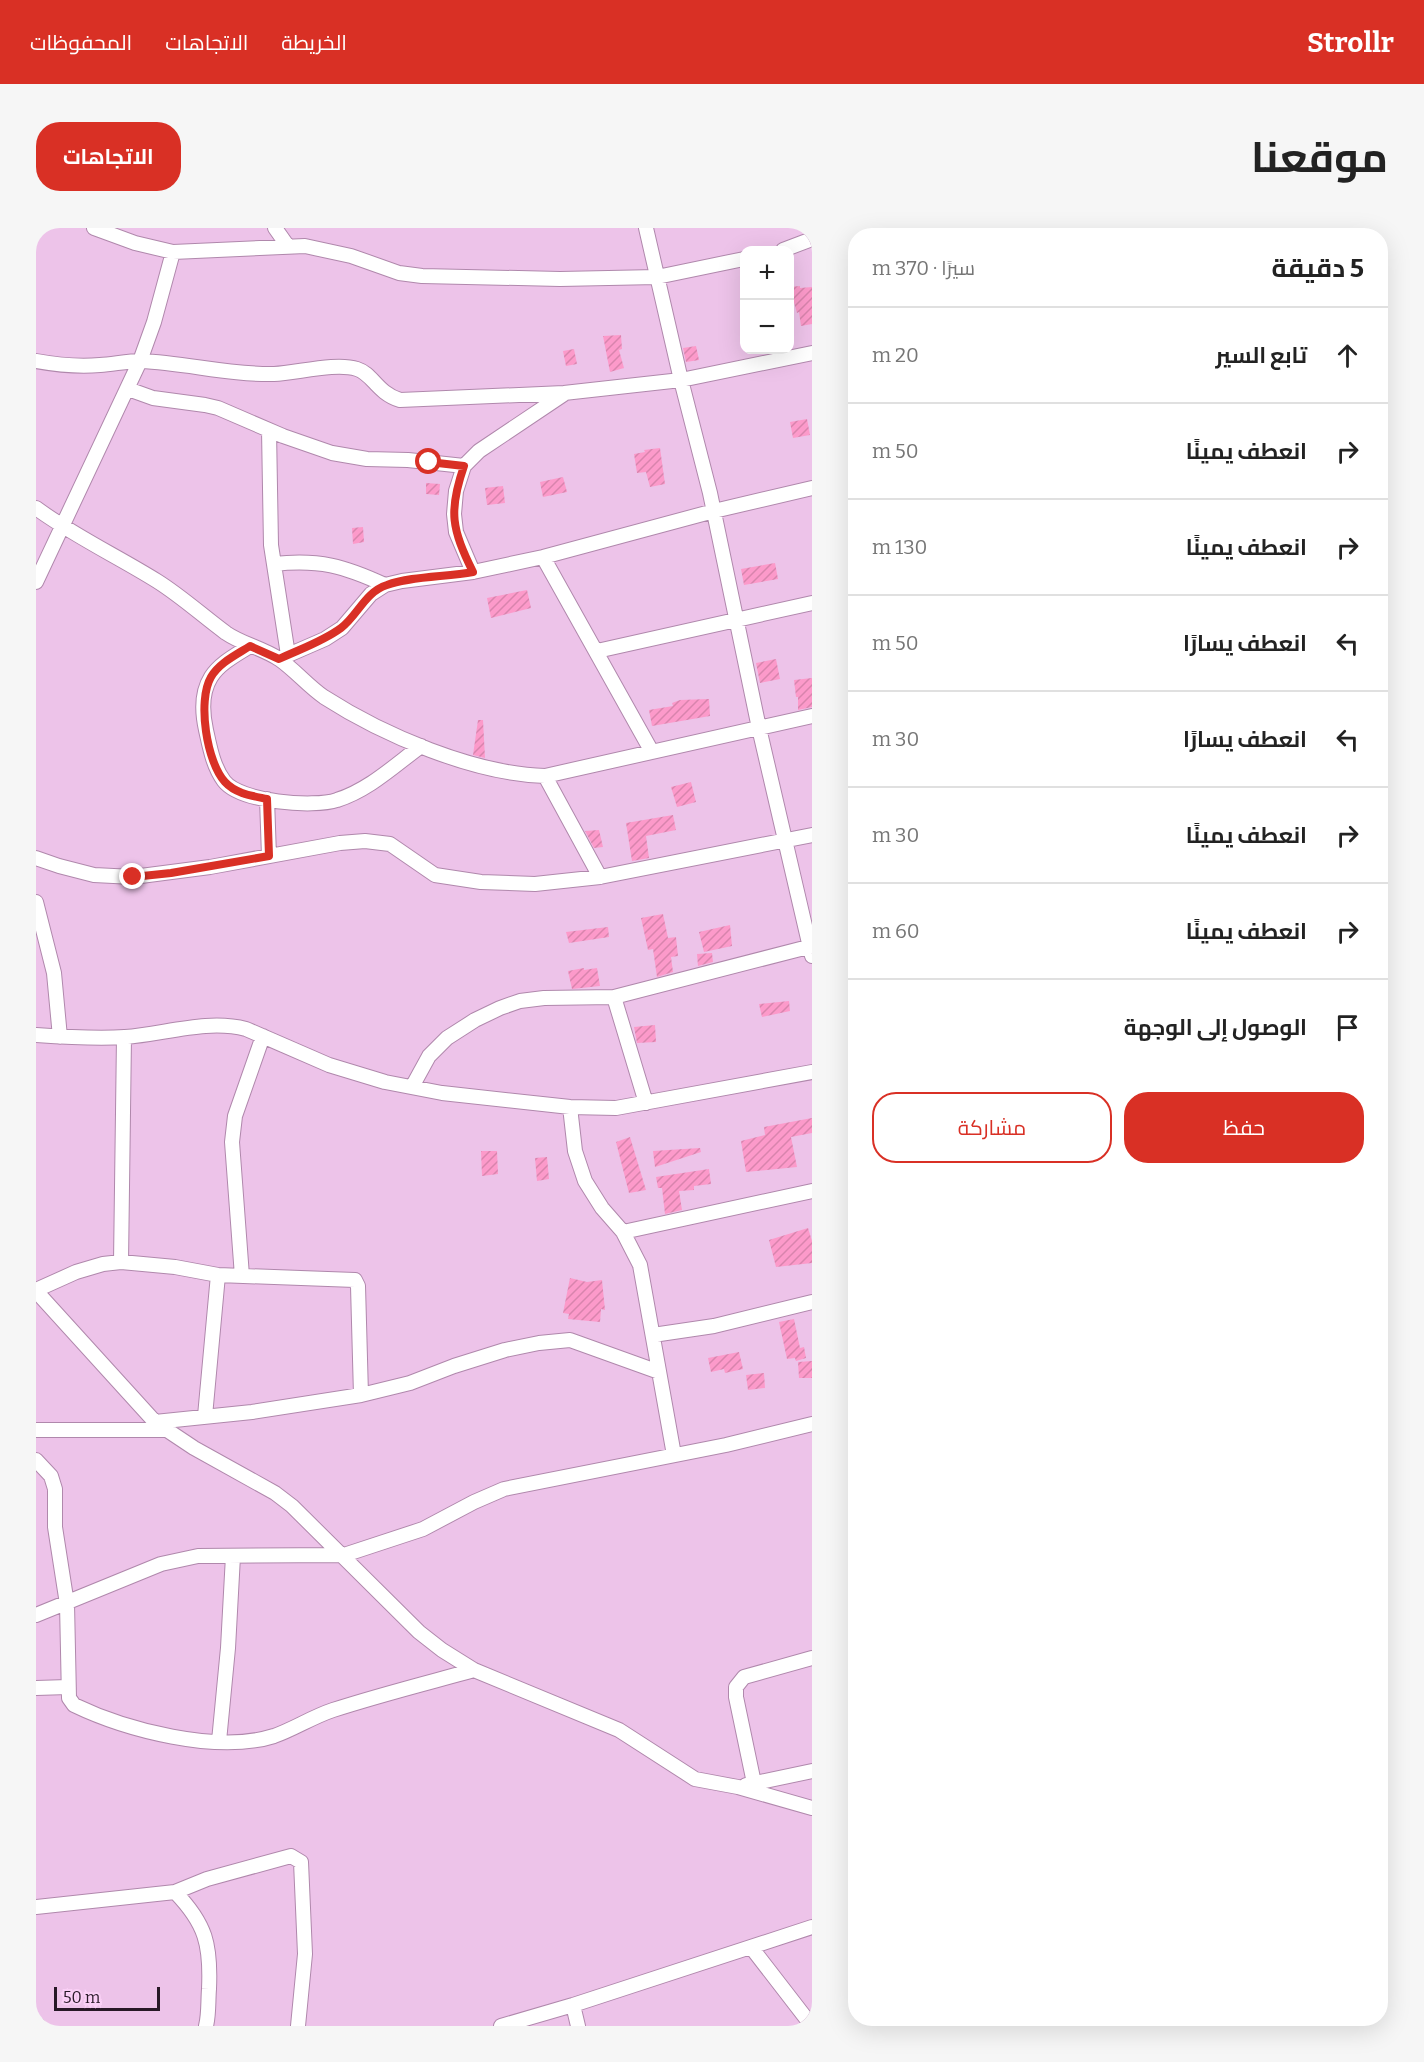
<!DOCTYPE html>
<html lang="ar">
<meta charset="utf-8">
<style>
body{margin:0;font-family:Bitter,Cairo,serif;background:#f6f6f6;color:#222;direction:rtl}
.controls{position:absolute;right:18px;top:18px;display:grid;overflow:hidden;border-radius:12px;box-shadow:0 6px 24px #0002}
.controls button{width:54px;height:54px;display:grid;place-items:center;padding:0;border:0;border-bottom:2px solid #e0e0e0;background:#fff;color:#222;font:30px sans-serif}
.scale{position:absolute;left:18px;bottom:15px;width:106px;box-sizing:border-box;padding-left:6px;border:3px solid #271826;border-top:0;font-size:16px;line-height:21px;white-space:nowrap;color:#271826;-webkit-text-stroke:4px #fad0f6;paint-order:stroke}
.stop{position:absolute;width:18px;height:18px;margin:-14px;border:4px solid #d93025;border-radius:50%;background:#fff}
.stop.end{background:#d93025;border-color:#fff;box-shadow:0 2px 6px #0008}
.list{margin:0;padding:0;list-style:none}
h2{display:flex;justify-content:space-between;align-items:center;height:78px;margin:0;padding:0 24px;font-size:26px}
h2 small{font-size:20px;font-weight:400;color:#767676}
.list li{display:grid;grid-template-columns:39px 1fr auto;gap:18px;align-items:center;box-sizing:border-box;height:96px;padding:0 24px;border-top:2px solid #e0e0e0}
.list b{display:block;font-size:22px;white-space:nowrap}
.list em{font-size:20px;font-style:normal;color:#767676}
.actions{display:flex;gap:12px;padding:18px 24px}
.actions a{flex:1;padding:14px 0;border:2px solid #d93025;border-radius:24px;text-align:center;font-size:21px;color:#d93025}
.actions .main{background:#d93025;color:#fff}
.icon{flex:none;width:33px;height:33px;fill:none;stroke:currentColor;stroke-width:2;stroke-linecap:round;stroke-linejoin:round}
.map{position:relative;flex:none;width:776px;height:1798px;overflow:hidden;direction:ltr;border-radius:24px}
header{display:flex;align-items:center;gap:36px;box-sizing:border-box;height:84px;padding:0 30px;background:#d93025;color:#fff}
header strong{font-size:28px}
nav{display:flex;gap:33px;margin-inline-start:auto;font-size:21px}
.intro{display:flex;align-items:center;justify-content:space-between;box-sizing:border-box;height:144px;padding:0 36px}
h1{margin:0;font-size:42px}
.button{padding:15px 27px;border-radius:24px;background:#d93025;color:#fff;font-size:21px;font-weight:700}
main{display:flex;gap:36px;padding:0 36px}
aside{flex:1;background:#fff;border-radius:24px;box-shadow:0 6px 24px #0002}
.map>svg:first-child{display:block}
.building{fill:url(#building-hatch)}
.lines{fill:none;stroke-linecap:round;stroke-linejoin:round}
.street-casing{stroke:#b088ac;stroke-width:16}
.street{stroke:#fff;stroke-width:14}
.route{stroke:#d93025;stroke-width:8}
</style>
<header>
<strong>Strollr</strong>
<nav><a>الخريطة</a><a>الاتجاهات</a><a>المحفوظات</a></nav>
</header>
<div class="intro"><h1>موقعنا</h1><a class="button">الاتجاهات</a></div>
<main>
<aside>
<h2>5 دقيقة<small>سيرًا · 370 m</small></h2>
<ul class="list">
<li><svg class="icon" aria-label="ahead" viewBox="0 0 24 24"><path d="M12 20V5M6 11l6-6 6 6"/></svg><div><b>تابع السير</b></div><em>20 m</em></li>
<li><svg class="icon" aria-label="right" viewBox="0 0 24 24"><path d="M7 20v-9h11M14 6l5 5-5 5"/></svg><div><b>انعطف يمينًا</b></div><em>50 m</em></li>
<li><svg class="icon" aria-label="right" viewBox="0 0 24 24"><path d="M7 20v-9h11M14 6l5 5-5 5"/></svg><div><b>انعطف يمينًا</b></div><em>130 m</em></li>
<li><svg class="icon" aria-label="left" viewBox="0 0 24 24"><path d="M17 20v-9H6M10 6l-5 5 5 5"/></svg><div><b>انعطف يسارًا</b></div><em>50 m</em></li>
<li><svg class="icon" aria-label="left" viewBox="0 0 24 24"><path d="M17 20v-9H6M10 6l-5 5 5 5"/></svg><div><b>انعطف يسارًا</b></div><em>30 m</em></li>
<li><svg class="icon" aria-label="right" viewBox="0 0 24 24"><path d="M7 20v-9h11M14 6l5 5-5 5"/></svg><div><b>انعطف يمينًا</b></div><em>30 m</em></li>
<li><svg class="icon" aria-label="right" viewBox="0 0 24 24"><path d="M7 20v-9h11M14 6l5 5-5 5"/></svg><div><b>انعطف يمينًا</b></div><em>60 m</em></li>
<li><svg class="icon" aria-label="arrive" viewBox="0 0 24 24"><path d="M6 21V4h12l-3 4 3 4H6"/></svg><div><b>الوصول إلى الوجهة</b></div></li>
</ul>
<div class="actions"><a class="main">حفظ</a><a>مشاركة</a></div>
</aside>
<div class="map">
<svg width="776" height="1798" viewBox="0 0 776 1798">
<defs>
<pattern id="building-hatch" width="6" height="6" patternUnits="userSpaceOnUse" patternTransform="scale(1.5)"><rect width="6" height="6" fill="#fc9aca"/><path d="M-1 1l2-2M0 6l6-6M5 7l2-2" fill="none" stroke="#d884ad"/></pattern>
</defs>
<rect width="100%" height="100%" fill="#edc3e9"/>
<path class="building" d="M 764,58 L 764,60 L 776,59 L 776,96 L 765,98 L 763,84 L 761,85 L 757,71 L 753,71 L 753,59 Z
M 585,107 L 586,121 L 583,122 L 588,140 L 574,144 L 567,108 Z
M 660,118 L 663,132 L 650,134 L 647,120 Z
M 538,121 L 541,136 L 530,138 L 527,123 Z
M 771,191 L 774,207 L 757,210 L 754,194 Z
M 624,220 L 629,256 L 614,259 L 610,244 L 601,245 L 598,226 L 609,224 L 608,222 Z
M 527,249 L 531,264 L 507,269 L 504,254 Z
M 390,255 L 404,256 L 403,267 L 390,266 Z
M 467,258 L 469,275 L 451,277 L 449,260 Z
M 327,299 L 328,314 L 317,316 L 316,300 Z
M 739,335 L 742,351 L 708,357 L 705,341 Z
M 491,362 L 495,380 L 455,390 L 451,370 Z
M 740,431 L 744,451 L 724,455 L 720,435 Z
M 776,450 L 776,479 L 762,482 L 762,469 L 760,469 L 758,452 Z
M 673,471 L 674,488 L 616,498 L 613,482 L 637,478 L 636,475 L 644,472 Z
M 442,492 L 447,492 L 449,530 L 437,527 Z
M 655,554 L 660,574 L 641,579 L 635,559 Z
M 637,587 L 640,602 L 610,608 L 613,630 L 596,633 L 590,595 Z
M 563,602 L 567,619 L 558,620 L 549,603 Z
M 627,686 L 632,710 L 640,709 L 642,728 L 635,729 L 637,744 L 621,749 L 617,721 L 612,722 L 605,690 Z
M 694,697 L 696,718 L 668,724 L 663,704 Z
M 572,699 L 573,709 L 533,715 L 530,704 Z
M 676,725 L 677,734 L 662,738 L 661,726 Z
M 548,740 L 548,742 L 561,740 L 564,758 L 536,761 L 532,743 Z
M 753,773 L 754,783 L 726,789 L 723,776 Z
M 619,797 L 620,814 L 601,815 L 598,799 Z
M 776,890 L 776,905 L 755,909 L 761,939 L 710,944 L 705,913 L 729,907 L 728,899 Z
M 594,909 L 610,962 L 593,965 L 580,914 Z
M 664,920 L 665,924 L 619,939 L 617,923 Z
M 445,923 L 461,923 L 462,946 L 446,948 Z
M 511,929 L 513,951 L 501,953 L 499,930 Z
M 673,941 L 675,956 L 658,958 L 658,962 L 643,963 L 646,982 L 629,986 L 626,960 L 622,960 L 620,949 Z
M 772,1000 L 776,1013 L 776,1035 L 740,1039 L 733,1012 Z
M 534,1050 L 551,1054 L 566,1052 L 569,1082 L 565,1081 L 564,1094 L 532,1091 L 533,1086 L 527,1085 Z
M 758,1091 L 764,1120 L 768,1119 L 770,1130 L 760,1133 L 759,1130 L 751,1131 L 743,1094 Z
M 703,1124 L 707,1141 L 689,1145 L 688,1141 L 675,1144 L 672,1130 Z
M 776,1133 L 776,1150 L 763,1150 L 762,1134 Z
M 728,1145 L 729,1160 L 712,1162 L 710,1147 Z"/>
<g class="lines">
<defs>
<path id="street" d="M 58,0 L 99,15 L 137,24 L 269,18 L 315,28 L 363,45 L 386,48 L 524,51 L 621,49 L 708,31
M 239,0 L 251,17
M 610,0 L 645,152 L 674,265 L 723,500 L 776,728
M 747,22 L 776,11
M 0,133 C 22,137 42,139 64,137 C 78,136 92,133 105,133 C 150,135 194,147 238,146 C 261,145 300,134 321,141 C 337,146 341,165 364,172 L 528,165 L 645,152 L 776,125
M 92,161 L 117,170 L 169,177 L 182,180 L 247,208 L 296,225 L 331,231 L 372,232 L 428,238
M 233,202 L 235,317 L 252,427
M 0,280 C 38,308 81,328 121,353 C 145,368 167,388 190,405 C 206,416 226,420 243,431 C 259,442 272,458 288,469 C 347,507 438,546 509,548 L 776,488
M 507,329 L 616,524
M 238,336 C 283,331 308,338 349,357
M 437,344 L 420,304 L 418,286 L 420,263 L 428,238 L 443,223 L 528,166
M 0,354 L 104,133 L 118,94 L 137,24
M 214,418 C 200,427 184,435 175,449 C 165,465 166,484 170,502 C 174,520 177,538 188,553 C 204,574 278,580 301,572 C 333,562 359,537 385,518
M 561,423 L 776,375
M 243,431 L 289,411 L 306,400 L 335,366 L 349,357 L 366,353 L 437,344 L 507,329 L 678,283 L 776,260
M 509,548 L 564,649
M 231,571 L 233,628
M 0,630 L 23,638 L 58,647 L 97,649 L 174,639 L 304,615 L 329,613 L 354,616 L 399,647 L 445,654 L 499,656 L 564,649 L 776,607
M 0,674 L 18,745 L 24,809
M 578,769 L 610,875
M 0,807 C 29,809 60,811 89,809 C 129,806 171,791 210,801 L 293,837 L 349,854 L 406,865 L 534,879 L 580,880 L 776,844
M 376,859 L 393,828 L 411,810 L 439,792 L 464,780 L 484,773 L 508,770 L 578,769 L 776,718
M 534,879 L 539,923 L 549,953 L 566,980 L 587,1004 L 604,1037 L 638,1227
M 587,1004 L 776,963
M 85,1034 L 88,809
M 206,1048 L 196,914 L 199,888 L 227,808
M 0,1062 L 40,1044 L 67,1036 L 85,1034 L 139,1039 L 182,1047 L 319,1052 L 322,1058 L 325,1167
M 0,1063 L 119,1194 L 158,1220 L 239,1265 L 256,1278 L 383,1404 L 406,1422 L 438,1442 L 583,1502 L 659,1551 L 702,1559 L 776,1580
M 617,1107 L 678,1098 L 776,1074
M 169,1188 L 182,1047
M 119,1194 L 216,1184 L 325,1167 L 374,1155 L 418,1138 L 469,1122 L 503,1115 L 534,1112 L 623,1144
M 0,1202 L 130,1202
M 0,1232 L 15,1248 L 19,1261 L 19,1299 L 31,1376 L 33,1470 L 38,1477 C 90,1502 181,1526 238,1508 C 258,1501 276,1489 297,1482 C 343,1467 391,1455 438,1442
M 0,1387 L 125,1336 L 162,1328 L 308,1327 L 387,1301 L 438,1274 L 468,1261 L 690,1217 L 776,1196
M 0,1460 L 32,1459
M 183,1513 L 192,1420 L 197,1328
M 718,1555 L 700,1469 L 700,1459 L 708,1449 L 776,1430
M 710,1557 L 776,1543
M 139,1664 C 170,1696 175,1717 173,1761 C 172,1773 173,1786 170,1798
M 0,1679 L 139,1664 L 171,1651 L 255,1628 L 265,1634 L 269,1726 L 262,1798
M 715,1719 L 776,1798
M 537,1777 L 542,1798
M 0,1798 L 3,1798
M 465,1798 L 537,1777 L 776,1699"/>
</defs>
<use href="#street" class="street-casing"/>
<use href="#street" class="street"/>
</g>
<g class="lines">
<path class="route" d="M 97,649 L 135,645 L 233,628 L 231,571 C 217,568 200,566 189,554 C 171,535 161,473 175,449 C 183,435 200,427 214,418 L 243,431 C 264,421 286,414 305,400 C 322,387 329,364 351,357 C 375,348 411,349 437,344 C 416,301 412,284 428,238 L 393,234"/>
</g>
</svg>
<div class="controls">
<button>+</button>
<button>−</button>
</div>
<div class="scale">50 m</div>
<div class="stop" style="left:393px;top:234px"></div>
<div class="stop end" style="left:97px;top:649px"></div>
</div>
</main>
